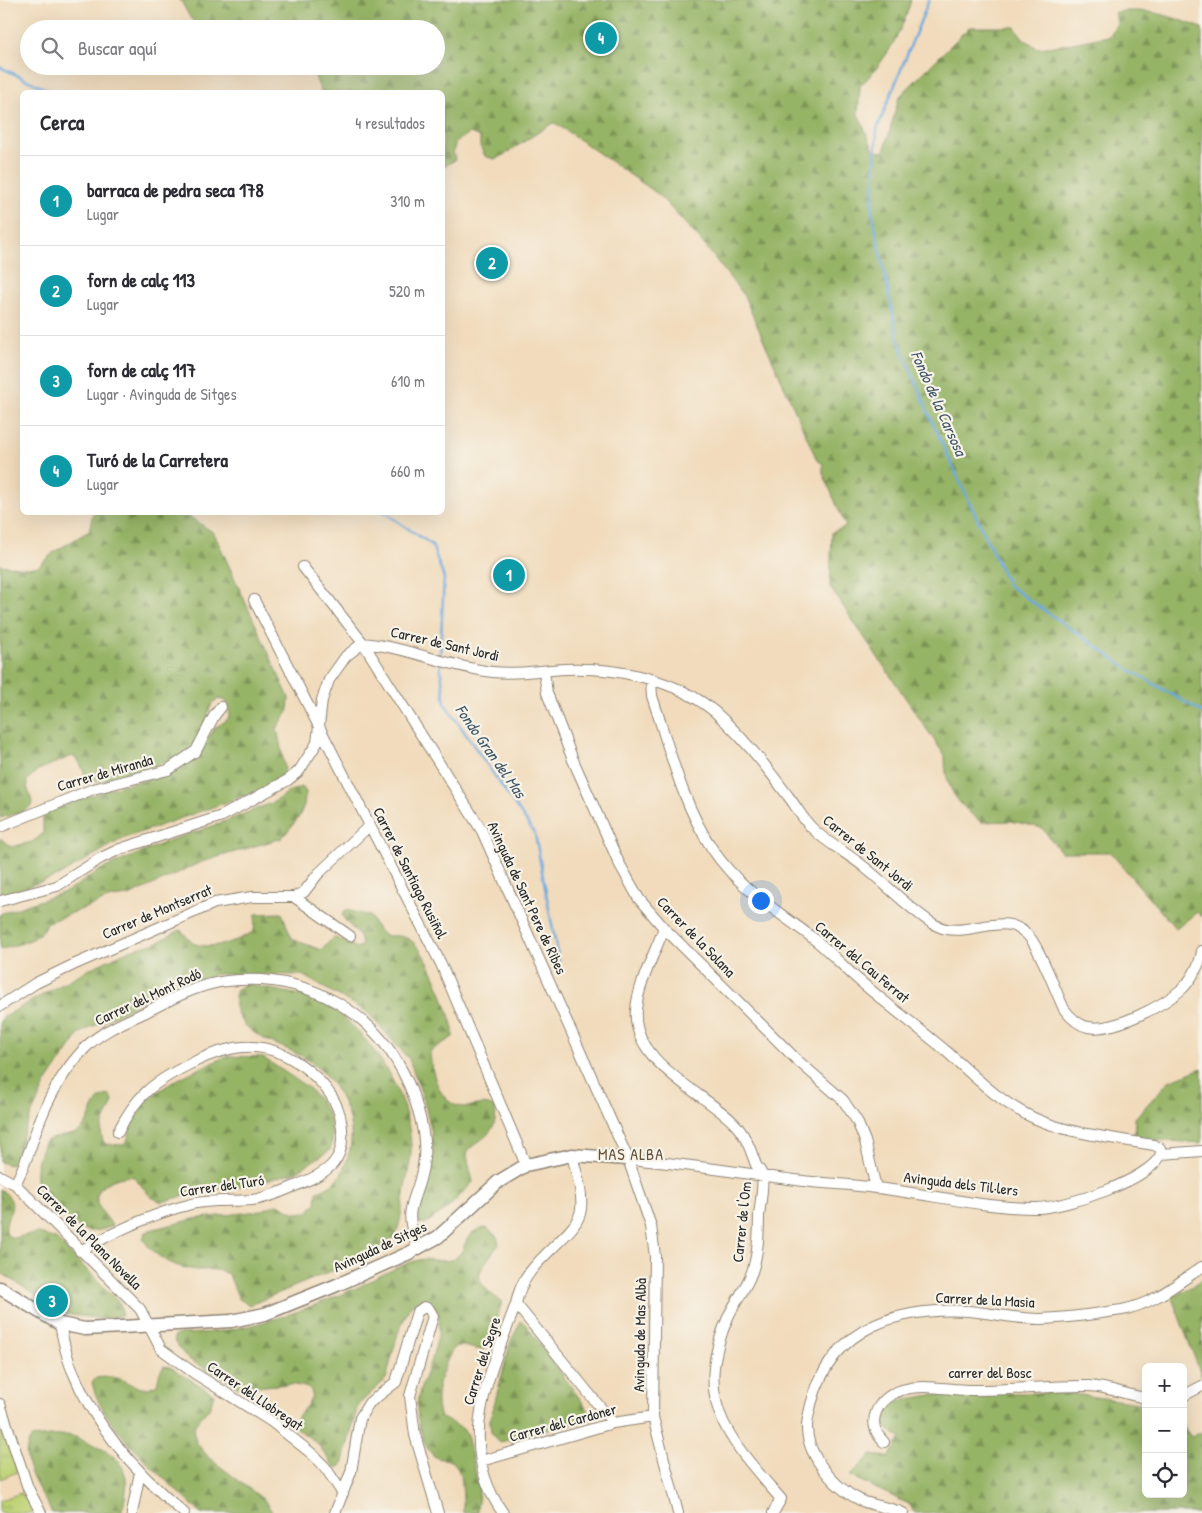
<!DOCTYPE html>
<html lang="es">
<meta charset="utf-8">
<style>
body{margin:0;font-family:"Patrick Hand",sans-serif;background:#f7f7f7;color:#2b2b33}
.controls{position:absolute;right:15px;bottom:15px;display:grid;overflow:hidden;border-radius:8px;box-shadow:0 5px 20px #0002}
.controls button{width:45px;height:45px;display:grid;place-items:center;padding:0;border:0;border-bottom:1px solid #e1e1e2;background:#fff;color:#2b2b33;font:25px sans-serif}
.you{position:absolute;left:760px;top:900px;width:18px;height:18px;margin:-12px;border:4px solid #fff;border-radius:50%;background:#1a73e8;box-shadow:0 0 0 8px #1a73e833}
.badge{display:grid;place-items:center;width:32px;height:32px;border-radius:50%;background:#ea580c;color:#fff;font-size:16px;font-weight:700}
.pin{position:absolute;translate:-50% -50%;border:2px solid #fff;box-shadow:0 1px 5px #0006}
.list{margin:0;padding:0;list-style:none}
h2{display:flex;justify-content:space-between;align-items:center;height:65px;margin:0;padding:0 20px;font-size:21px}
h2 small{font-size:16px;font-weight:400;color:#7c7c81}
.list li{display:grid;grid-template-columns:32px 1fr auto;gap:15px;align-items:center;box-sizing:border-box;height:90px;padding:0 20px;border-top:1px solid #e1e1e2}
.list b{display:block;font-size:19px;white-space:nowrap}
.list p{margin:0;font-size:16px;white-space:nowrap;color:#7c7c81}
.list em{font-size:16px;font-style:normal;color:#7c7c81}
.icon{flex:none;width:28px;height:28px;fill:none;stroke:currentColor;stroke-width:2;stroke-linecap:round;stroke-linejoin:round}
.map{position:relative;flex:none;width:1202px;height:1513px;overflow:hidden}
.search{position:absolute;background:#fff;box-shadow:0 5px 20px #0002;left:20px;top:20px;width:425px;height:55px;display:flex;align-items:center;gap:12px;box-sizing:border-box;padding:0 18px;border-radius:28px;color:#7c7c81;font-size:19px}
.panel{position:absolute;background:#fff;box-shadow:0 5px 20px #0002;left:20px;top:90px;width:425px;height:425px;border-radius:8px}
.map>svg:first-child{display:block}
.grass{fill:url(#grass-tufts);stroke:#747e50}
.forest{fill:url(#forest-firs);stroke:#607048}
.lines{fill:none;stroke-linecap:round;stroke-linejoin:round}
.stream{stroke:#6aa9dd;stroke-width:2.5}
.minor-casing{stroke:#8e8374;stroke-width:12}
.tertiary-casing{stroke:#8e8374;stroke-width:15}
.minor{stroke:#fff;stroke-width:10}
.tertiary{stroke:#fff;stroke-width:12}
.labels{text-anchor:middle;stroke-width:4.5;stroke-linejoin:round;paint-order:stroke}
.street-label{font-size:15px;fill:#2b2b2b;stroke:#f7f3e8}
.water-label{font-size:16px;font-style:italic;fill:#415769;stroke:#f7f3e8}
.neighbourhood-label{font-size:16px;letter-spacing:1px;fill:#66533d;stroke:#f7f3e8}
</style>
<div class="map">
<svg width="1202" height="1513" viewBox="0 0 1202 1513">
<defs>
<pattern id="grass-tufts" width="24" height="20" patternUnits="userSpaceOnUse" patternTransform="scale(1.25)"><rect width="24" height="20" fill="#bed275"/><path d="M3 7l-1-3M5 7V3M7 7l1-3M15 17l-1-3M17 17v-4M19 17l1-3" fill="none" stroke="#a3b465"/></pattern>
<pattern id="forest-firs" width="22" height="20" patternUnits="userSpaceOnUse" patternTransform="scale(1.25)"><rect width="22" height="20" fill="#96b466"/><path d="M5 1l3.5 6h-7zM16 11l3.5 6h-7z" fill="#7b9354"/></pattern>
</defs>
<rect width="100%" height="100%" fill="#f7f3e8"/>
<filter id="ink" filterUnits="userSpaceOnUse"><feTurbulence type="fractalNoise" baseFrequency=".02" numOctaves="2"/><feDisplacementMap in="SourceGraphic" scale="10" xChannelSelector="R" yChannelSelector="G"/><feConvolveMatrix kernelMatrix="1 2 1 2 8 2 1 2 1" color-interpolation-filters="sRGB"/></filter>
<filter id="wash" filterUnits="userSpaceOnUse"><feTurbulence type="fractalNoise" baseFrequency=".0096" numOctaves="4" result="noise"/><feDisplacementMap in="SourceGraphic" scale="20" xChannelSelector="R" yChannelSelector="G"/><feGaussianBlur stdDeviation="1.12" result="paint"/><feColorMatrix in="noise" values="0 0 0 0 0 0 0 0 0 0 0 0 0 0 0 0 0 1.4 0 .05"/><feComposite in="paint" operator="in"/></filter>
<g filter="url(#wash)">
<rect width="100%" height="100%" fill="#f1dbbc"/>
<path class="grass" d="M 0,1420 L 17,1472 L 0,1479 Z
M 21,1493 L 36,1513 L 0,1513 L 0,1500 Z"/>
<path class="forest" d="M 180,0 L 911,0 C 902,33 884,63 860,86 L 858,114 L 874,151 L 884,152 L 899,97 L 969,27 L 1015,27 L 1023,38 L 1037,48 C 1062,46 1085,40 1110,36 L 1117,23 L 1115,12 C 1150,8 1170,16 1202,28 L 1202,917 L 1197,912 L 1176,929 L 1110,852 L 1061,852 L 1042,828 L 1011,821 L 981,822 C 956,802 945,789 945,756 L 830,587 L 832,532 L 846,527 L 823,473 L 823,464 L 817,460 L 744,296 L 703,243 L 658,194 L 555,123 L 551,124 L 502,156 L 494,159 L 485,156 L 480,146 L 480,137 L 470,133 L 456,142 L 453,151 L 455,160 L 443,167 L 442,92 L 321,92 L 311,66 L 436,66 L 436,29 L 267,29 C 250,12 215,41 195,23 C 189,18 185,7 180,0 Z
M 93,513 L 184,513 L 214,533 L 289,698 L 288,712 L 277,728 L 285,769 L 283,775 L 258,791 L 122,839 L 58,876 L 0,896 L 0,838 L 11,847 L 32,842 L 43,834 L 43,815 L 47,811 L 122,785 L 166,776 L 193,758 L 216,727 L 227,720 L 230,715 L 227,702 C 206,689 209,728 198,740 C 174,767 133,772 100,781 L 87,779 L 79,761 L 72,756 L 38,770 L 27,780 L 27,786 L 33,805 L 22,812 L 0,818 L 0,565 L 27,568 L 39,566 L 54,552 L 89,531 Z
M 302,787 L 306,792 L 304,805 L 299,817 L 282,838 L 201,862 L 129,896 L 111,898 L 46,923 C 39,943 18,943 0,950 L 0,914 L 68,891 L 100,870 L 171,840 L 221,823 L 274,802 L 290,791 Z
M 346,910 L 370,916 C 386,949 391,928 410,940 C 428,950 448,1008 453,1029 L 453,1037 L 430,1051 C 431,1071 439,1107 465,1107 C 477,1106 484,1101 495,1108 C 499,1132 483,1137 468,1150 L 467,1156 L 473,1182 L 449,1207 L 425,1224 L 419,1223 L 419,1205 L 425,1194 L 432,1134 L 424,1100 L 409,1059 L 367,1012 L 302,975 L 217,974 L 155,995 L 80,1033 L 46,1083 L 26,1126 L 15,1160 L 10,1165 L 0,1162 L 0,1021 L 5,1016 L 89,969 L 130,950 L 156,943 L 180,930 C 186,933 187,940 193,943 C 209,951 240,941 254,931 L 256,914 L 282,913 L 292,939 L 321,950 L 334,937 L 357,948 L 362,945 C 360,930 346,926 342,914 Z
M 248,984 C 263,988 280,991 296,994 C 302,996 310,995 314,998 C 365,1023 408,1089 411,1145 C 412,1162 406,1177 404,1194 C 399,1225 402,1239 370,1255 L 250,1305 L 239,1299 L 229,1275 C 219,1268 210,1270 198,1270 C 176,1268 155,1258 143,1239 L 145,1233 L 150,1230 L 194,1219 L 259,1211 L 278,1204 L 295,1213 L 308,1212 L 316,1203 L 317,1191 C 339,1183 343,1175 349,1153 C 359,1119 335,1079 308,1060 C 289,1047 260,1042 244,1024 C 235,1014 232,1002 237,989 Z
M 227,1056 L 262,1057 L 310,1089 L 322,1104 L 329,1116 L 333,1137 L 330,1150 L 296,1172 L 249,1185 L 208,1189 L 162,1202 L 151,1197 L 134,1177 C 120,1174 93,1185 97,1202 C 100,1212 108,1217 112,1226 C 81,1240 70,1222 50,1202 C 44,1196 37,1188 36,1180 C 34,1168 40,1153 44,1142 C 55,1135 71,1138 81,1130 C 93,1119 91,1096 110,1095 L 113,1101 C 108,1118 95,1128 105,1144 L 124,1145 C 132,1136 128,1125 134,1116 C 154,1086 195,1071 227,1056 Z
M 1202,1068 L 1202,1143 L 1134,1139 L 1135,1118 L 1169,1081 Z
M 0,1189 C 26,1207 0,1214 7,1235 L 13,1238 L 38,1233 L 56,1239 L 120,1303 L 122,1315 L 104,1319 L 65,1314 L 0,1272 Z
M 487,1228 L 497,1237 L 499,1244 C 477,1275 468,1277 502,1302 L 487,1348 C 476,1353 465,1343 454,1347 C 443,1367 431,1396 440,1417 L 463,1429 L 467,1435 L 479,1489 L 477,1513 L 463,1513 C 463,1498 464,1477 455,1464 C 449,1457 440,1461 434,1456 C 422,1447 417,1420 417,1406 C 418,1378 460,1317 426,1300 L 414,1303 L 409,1308 L 398,1333 L 386,1379 L 358,1405 L 342,1465 L 336,1469 L 317,1443 L 295,1427 C 295,1410 318,1404 310,1388 L 290,1384 L 239,1388 L 187,1358 L 175,1343 L 174,1337 L 179,1334 C 243,1334 298,1313 356,1288 C 376,1279 397,1265 419,1260 C 430,1257 442,1264 453,1259 C 470,1251 460,1230 487,1228 Z
M 1202,1280 L 1202,1377 L 1172,1298 Z
M 521,1321 L 526,1325 L 591,1414 L 588,1420 L 545,1430 L 525,1438 L 498,1442 L 491,1432 L 490,1420 L 511,1341 Z
M 164,1366 L 170,1367 L 214,1394 L 210,1407 L 196,1423 L 193,1429 L 196,1442 L 209,1458 L 264,1500 L 273,1513 L 201,1513 C 170,1483 99,1425 92,1382 L 96,1378 C 104,1377 112,1376 120,1379 C 134,1384 143,1394 157,1384 L 160,1372 Z
M 943,1393 L 1066,1393 L 1146,1404 L 1146,1494 L 1183,1494 L 1183,1426 L 1191,1437 L 1202,1432 L 1202,1513 L 915,1513 L 909,1504 L 850,1476 L 871,1455 L 889,1457 L 901,1438 L 880,1424 L 891,1402 Z
M 63,1435 C 76,1435 81,1440 92,1445 C 96,1448 102,1448 106,1451 C 131,1466 129,1488 121,1513 L 52,1513 C 42,1492 16,1461 31,1438 Z"/>
<g class="lines">
<path class="stream" d="M 929,0 L 877,129 L 872,212 L 898,339 L 934,426 L 1008,585 L 1130,670 L 1202,712
M 0,67 L 52,92
M 384,512 L 432,545 L 444,578 L 440,657
M 440,662 L 445,704 L 535,834 L 559,962"/>
</g>
</g>
<g filter="url(#ink)">
<g class="lines">
<defs>
<path id="minor" d="M 303,567 L 363,643 L 482,831 L 628,1159 L 651,1226 L 655,1256 L 653,1417 L 678,1513
M 254,600 L 441,964 L 526,1165
M 363,643 C 407,647 449,667 493,672 C 517,675 541,670 565,669 C 615,667 676,679 715,712 C 742,736 767,767 788,796 C 796,806 802,818 811,827 C 826,843 846,852 863,866 C 886,884 907,907 932,923 C 964,945 1005,904 1031,939 C 1043,956 1055,990 1064,1009 C 1070,1017 1078,1025 1088,1027 C 1113,1032 1165,1005 1183,988 C 1191,980 1201,963 1202,951
M 544,672 L 547,693 L 573,760 L 619,863 L 639,899 L 664,928 L 797,1060 L 843,1100 L 857,1121 L 865,1141 L 876,1188
M 651,681 L 652,696 C 669,747 682,804 713,850 C 741,891 776,909 814,939 C 831,952 845,969 861,982 C 889,1006 919,1028 946,1051 C 974,1076 1001,1104 1036,1119 C 1073,1135 1115,1138 1154,1145 L 1160,1148 L 1161,1154
M 0,827 L 93,789 L 168,770 L 196,751 L 214,716 L 221,707
M 294,897 L 350,936
M 0,901 L 57,886 L 101,858 L 120,849 L 222,816 L 288,780 L 299,771 L 317,743 L 322,700 L 329,680 L 346,656 L 363,643
M 664,928 C 655,953 638,984 636,1010 C 631,1061 702,1092 733,1122 C 746,1135 750,1149 756,1165 C 758,1168 761,1171 762,1175 C 764,1185 760,1205 759,1216 C 759,1236 758,1261 749,1279 C 743,1292 735,1303 729,1315 C 691,1401 728,1438 781,1499 L 773,1513
M 0,1006 L 36,983 L 73,965 L 215,903 L 252,897 L 294,897 L 304,892 L 318,874 L 369,826
M 628,1159 C 690,1164 751,1175 812,1182 C 833,1184 855,1185 876,1188 C 930,1194 982,1208 1037,1208 C 1064,1208 1151,1180 1161,1154 L 1202,1151
M 0,1176 L 15,1184 L 140,1309 L 161,1349 L 194,1373 L 272,1422 L 311,1453 L 325,1467 L 343,1494
M 15,1184 C 27,1163 32,1140 41,1118 C 51,1093 67,1067 85,1048 C 101,1031 125,1022 146,1012 C 171,999 199,984 227,981 C 307,972 377,1011 409,1085 C 419,1109 428,1139 423,1166 C 416,1206 401,1204 418,1249
M 80,1251 C 114,1232 151,1214 188,1205 C 209,1199 231,1202 252,1200 C 267,1198 281,1192 295,1186 C 328,1172 348,1162 341,1121 C 338,1100 324,1084 309,1071 C 269,1038 234,1042 190,1064 C 154,1082 136,1095 118,1132
M 516,1304 L 613,1423
M 60,1324 C 63,1340 66,1357 73,1372 C 95,1427 139,1475 184,1513
M 1183,1396 L 1202,1386
M 0,1404 L 28,1488 L 41,1513
M 884,1442 C 864,1423 877,1398 902,1390 C 923,1383 949,1390 970,1390 C 1010,1391 1050,1385 1089,1386 C 1108,1387 1127,1395 1146,1398
M 481,1461 L 613,1423 L 653,1417
M 132,1513 L 140,1472
M 335,1513 L 351,1472 L 360,1418 L 369,1403 L 396,1382 L 417,1312 L 424,1307 L 429,1309 L 433,1316 L 410,1396 L 415,1435 L 438,1513
M 503,1513 C 454,1444 490,1374 516,1304 C 523,1258 578,1238 581,1209 C 583,1192 576,1172 572,1155
M 903,1513 C 889,1507 873,1506 860,1500 C 833,1487 801,1450 808,1418 C 824,1332 887,1307 968,1311 C 992,1313 1015,1319 1040,1319 C 1067,1318 1096,1314 1122,1310 C 1153,1304 1177,1284 1202,1267"/>
<path id="tertiary" d="M 0,1288 L 60,1324 L 85,1329 L 231,1321 L 265,1314 L 337,1285 L 409,1253 L 438,1237 L 498,1182 L 526,1165 L 572,1155 L 628,1159"/>
</defs>
<use href="#minor" class="minor-casing"/>
<use href="#tertiary" class="tertiary-casing"/>
<use href="#minor" class="minor"/>
<use href="#tertiary" class="tertiary"/>
</g>
</g>
<g class="labels">
<g class="street-label">
<text transform="translate(445 644) rotate(13)" y="5">Carrer de Sant Jordi</text>
<text transform="translate(105 773) rotate(-16)" y="5">Carrer de Miranda</text>
<text transform="translate(868 853) rotate(39)" y="5">Carrer de Sant Jordi</text>
<text transform="translate(410 873) rotate(63)" y="5">Carrer de Santiago Rusiñol</text>
<text transform="translate(527 898) rotate(65)" y="5">Avinguda de Sant Pere de Ribes</text>
<text transform="translate(157 912) rotate(-23)" y="5">Carrer de Montserrat</text>
<text transform="translate(696 937) rotate(46)" y="5">Carrer de la Solana</text>
<text transform="translate(862 962) rotate(40)" y="5">Carrer del Cau Ferrat</text>
<text transform="translate(148 997) rotate(-25)" y="5">Carrer del Mont Rodó</text>
<text transform="translate(961 1184) rotate(7)" y="5">Avinguda dels Til·lers</text>
<text transform="translate(222 1186) rotate(-8)" y="5">Carrer del Turó</text>
<text transform="translate(742 1222) rotate(-84)" y="5">Carrer de l'Om</text>
<text transform="translate(89 1237) rotate(45)" y="5">Carrer de la Plana Novella</text>
<text transform="translate(380 1247) rotate(-25)" y="5">Avinguda de Sitges</text>
<text transform="translate(985 1300) rotate(3)" y="5">Carrer de la Masia</text>
<text transform="translate(640 1335) rotate(-89)" y="5">Avinguda de Mas Albà</text>
<text transform="translate(482 1361) rotate(-72)" y="5">Carrer del Segre</text>
<text x="990" y="1378">carrer del Bosc</text>
<text transform="translate(255 1396) rotate(34)" y="5">Carrer del Llobregat</text>
<text transform="translate(563 1423) rotate(-15)" y="5">Carrer del Cardoner</text>
</g>
<g class="water-label">
<text transform="translate(939 403) rotate(66)" y="6">Fondo de la Carsosa</text>
<text transform="translate(491 751) rotate(55)" y="6">Fondo Gran del Mas</text>
</g>
<g class="neighbourhood-label">
<text x="631" y="1160">MAS ALBA</text>
</g>
</g>
</svg>
<div class="controls">
<button>+</button>
<button>−</button>
<button><svg class="icon" aria-label="locate" viewBox="0 0 24 24"><circle cx="12" cy="12" r="6"/><path d="M12 2v4M12 18v4M2 12h4M18 12h4"/></svg></button>
</div>
<div class="you"></div>
<div class="pin badge" style="left:509px;top:575px;background:#0f9aa8">1</div>
<div class="pin badge" style="left:492px;top:263px;background:#0f9aa8">2</div>
<div class="pin badge" style="left:52px;top:1301px;background:#0f9aa8">3</div>
<div class="pin badge" style="left:601px;top:38px;background:#0f9aa8">4</div>
<div class="search"><svg class="icon" aria-label="search" viewBox="0 0 24 24"><circle cx="10" cy="10" r="6"/><path d="M15 15l6 6"/></svg>Buscar aquí</div>
<section class="panel">
<h2>Cerca<small>4 resultados</small></h2>
<ul class="list">
<li><span class="badge" style="background:#0f9aa8">1</span><div><b>barraca de pedra seca 178</b><p>Lugar</p></div><em>310 m</em></li>
<li><span class="badge" style="background:#0f9aa8">2</span><div><b>forn de calç 113</b><p>Lugar</p></div><em>520 m</em></li>
<li><span class="badge" style="background:#0f9aa8">3</span><div><b>forn de calç 117</b><p>Lugar · Avinguda de Sitges</p></div><em>610 m</em></li>
<li><span class="badge" style="background:#0f9aa8">4</span><div><b>Turó de la Carretera</b><p>Lugar</p></div><em>660 m</em></li>
</ul>
</section>
</div>
